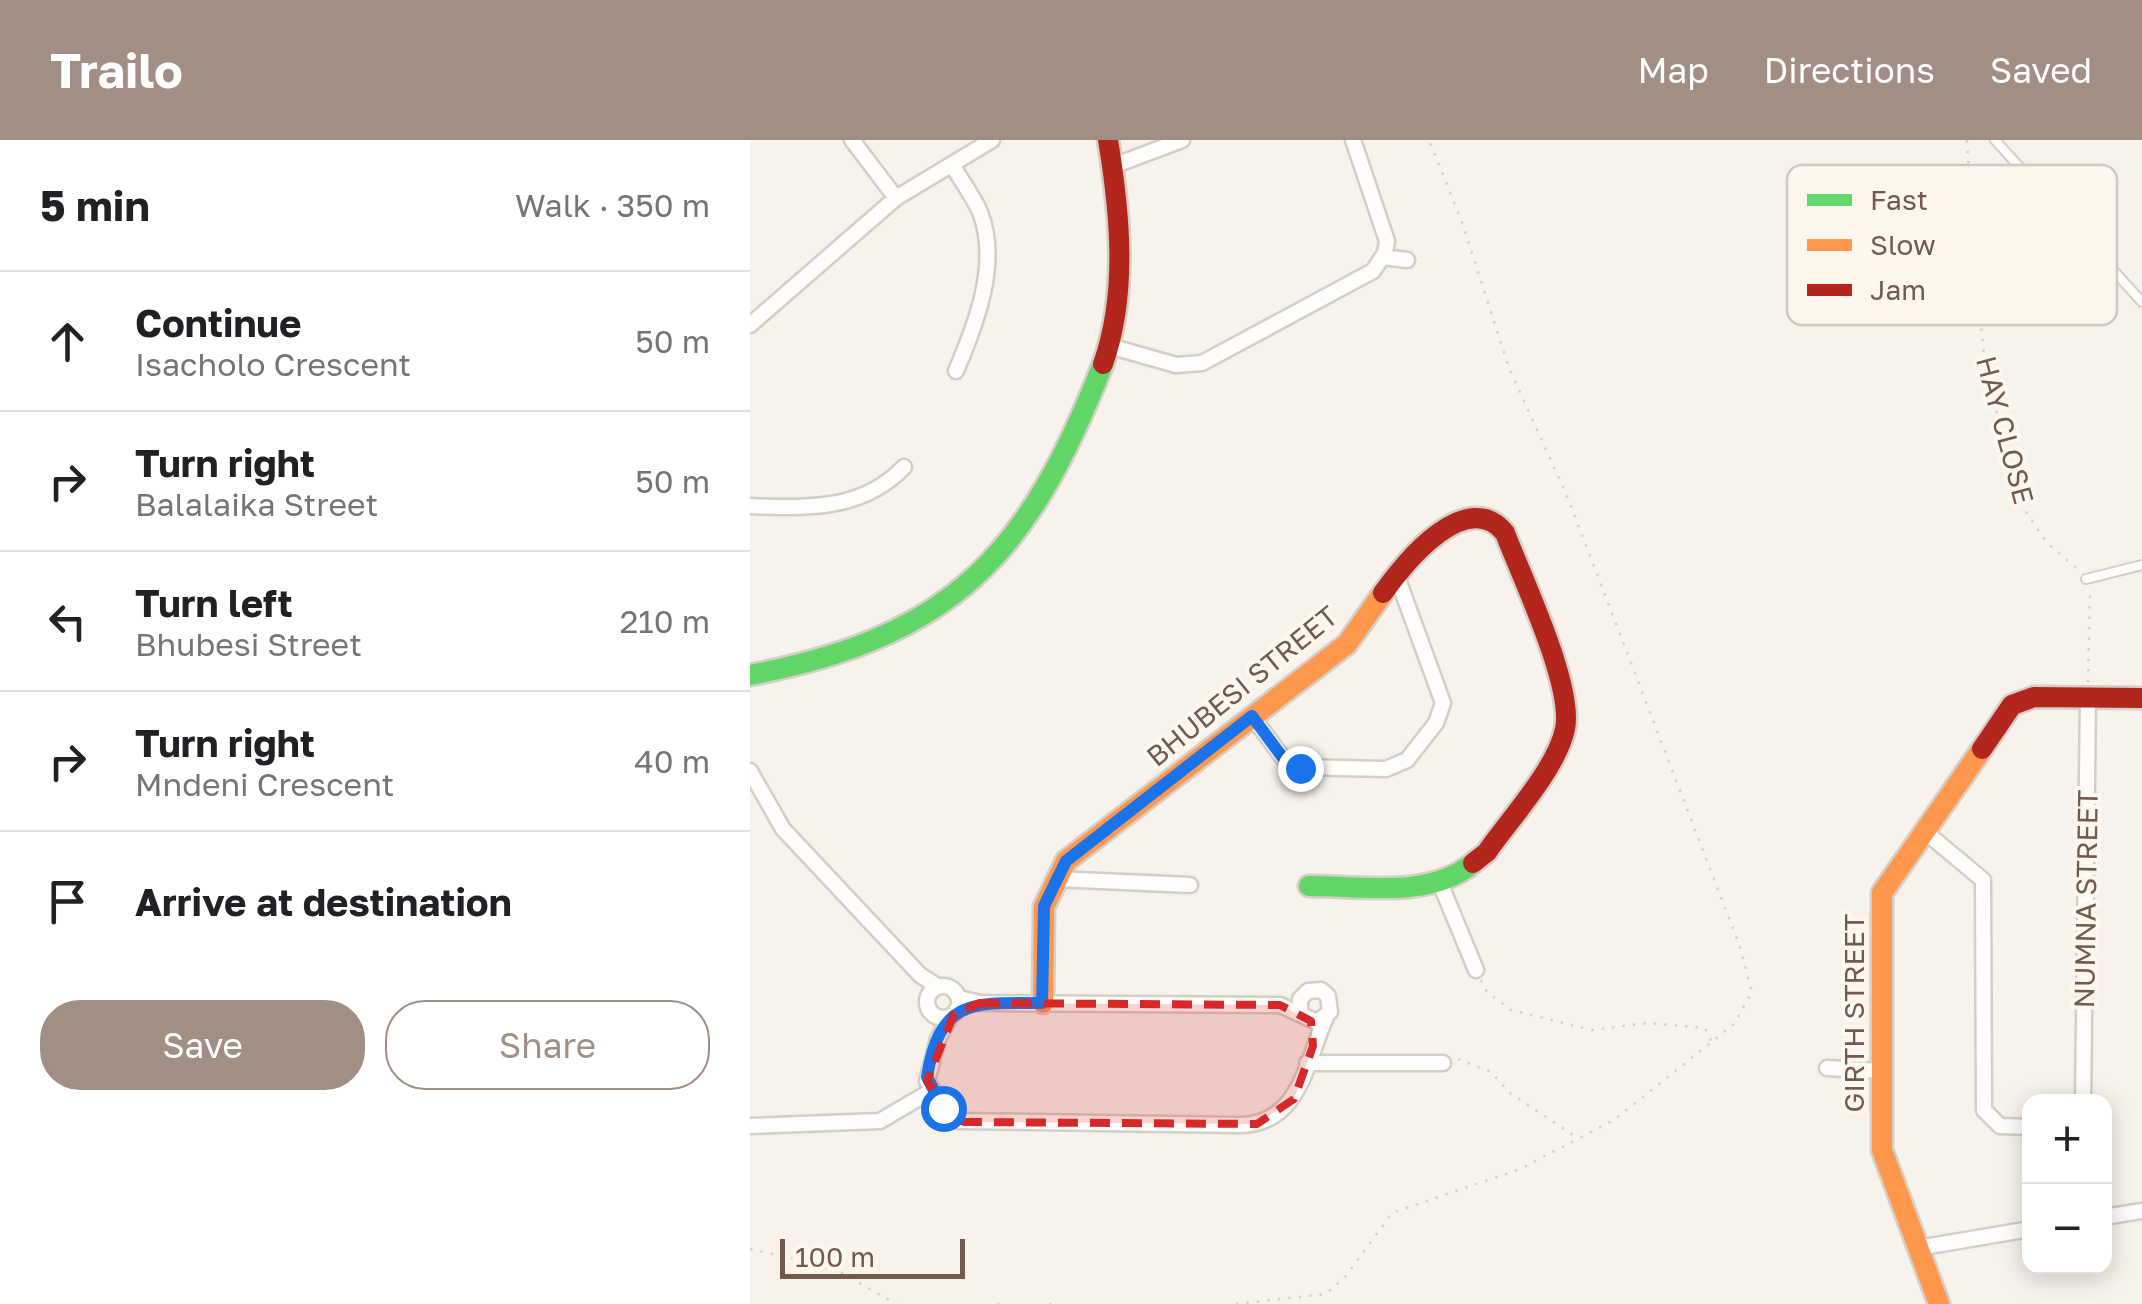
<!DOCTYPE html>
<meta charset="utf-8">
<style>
body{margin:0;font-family:"Golos Text",sans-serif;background:#f2f2f2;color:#202124}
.controls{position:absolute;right:30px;bottom:30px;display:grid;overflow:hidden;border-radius:20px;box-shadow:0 5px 25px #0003}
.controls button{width:90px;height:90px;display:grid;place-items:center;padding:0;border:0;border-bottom:2px solid #e0e0e0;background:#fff;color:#202124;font:50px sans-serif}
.scale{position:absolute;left:30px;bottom:25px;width:185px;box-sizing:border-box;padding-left:10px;border:5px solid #735a4e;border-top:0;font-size:28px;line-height:35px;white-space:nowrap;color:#735a4e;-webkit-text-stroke:8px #fef7ee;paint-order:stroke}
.stop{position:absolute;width:30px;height:30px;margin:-22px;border:8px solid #1a73e8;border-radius:50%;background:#fff}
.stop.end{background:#1a73e8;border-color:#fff;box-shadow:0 2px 10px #0008}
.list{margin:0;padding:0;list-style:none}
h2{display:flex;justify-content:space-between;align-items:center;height:130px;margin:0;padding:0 40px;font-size:42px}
h2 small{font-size:32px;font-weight:400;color:#757577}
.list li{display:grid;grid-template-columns:65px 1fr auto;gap:30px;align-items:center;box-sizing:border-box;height:140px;padding:0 40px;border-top:2px solid #e0e0e0}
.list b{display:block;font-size:38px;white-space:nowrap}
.list p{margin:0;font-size:32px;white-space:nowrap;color:#757577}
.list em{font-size:32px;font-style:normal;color:#757577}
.actions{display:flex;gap:20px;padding:30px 40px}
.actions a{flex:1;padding:22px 0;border:2px solid #a18f85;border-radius:40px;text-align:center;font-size:35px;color:#a18f85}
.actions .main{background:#a18f85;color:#fff}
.icon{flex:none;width:55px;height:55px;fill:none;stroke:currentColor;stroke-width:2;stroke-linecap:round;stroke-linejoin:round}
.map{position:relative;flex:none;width:1392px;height:1164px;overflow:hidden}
header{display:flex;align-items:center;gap:60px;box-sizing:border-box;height:140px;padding:0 50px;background:#a18f85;color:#fff}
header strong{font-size:48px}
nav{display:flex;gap:55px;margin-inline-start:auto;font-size:35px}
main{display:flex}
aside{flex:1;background:#fff}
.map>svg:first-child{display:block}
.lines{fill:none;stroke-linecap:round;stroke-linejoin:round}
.lane-casing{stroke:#d4cec7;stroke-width:12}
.street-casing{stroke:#d4cec7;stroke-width:19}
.fast-casing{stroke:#d6cfc8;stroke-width:25}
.slow-casing{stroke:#d6cfc8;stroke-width:25}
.jam-casing{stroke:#d6cfc8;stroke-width:25}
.path{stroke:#d7d0cc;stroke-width:2.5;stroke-dasharray:2.5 8;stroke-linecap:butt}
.lane{stroke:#fefdfc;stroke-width:8}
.street{stroke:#fefdfc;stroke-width:14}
.fast{stroke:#63d668;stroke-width:20}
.slow{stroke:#ff974d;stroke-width:20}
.jam{stroke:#b3261e;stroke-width:20}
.route{stroke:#1a73e8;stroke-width:12}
.marked{fill:#d62828;fill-opacity:0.2;stroke:#d62828;stroke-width:8;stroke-dasharray:20 12;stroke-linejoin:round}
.labels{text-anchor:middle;stroke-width:8;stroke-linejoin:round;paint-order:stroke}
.street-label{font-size:28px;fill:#735a4e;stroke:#fef7ee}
.key{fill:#fef7ee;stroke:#d4c8be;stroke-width:2.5}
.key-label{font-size:28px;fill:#735a4e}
</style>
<header>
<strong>Trailo</strong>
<nav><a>Map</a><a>Directions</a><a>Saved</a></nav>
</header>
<main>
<aside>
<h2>5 min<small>Walk · 350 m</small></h2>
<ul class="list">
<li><svg class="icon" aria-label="ahead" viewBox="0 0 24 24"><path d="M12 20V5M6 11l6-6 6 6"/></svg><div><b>Continue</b><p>Isacholo Crescent</p></div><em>50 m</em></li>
<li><svg class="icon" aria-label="right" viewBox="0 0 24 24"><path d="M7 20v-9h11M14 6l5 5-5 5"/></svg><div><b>Turn right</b><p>Balalaika Street</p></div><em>50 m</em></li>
<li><svg class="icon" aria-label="left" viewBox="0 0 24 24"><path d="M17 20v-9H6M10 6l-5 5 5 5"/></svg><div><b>Turn left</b><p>Bhubesi Street</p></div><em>210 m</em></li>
<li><svg class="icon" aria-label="right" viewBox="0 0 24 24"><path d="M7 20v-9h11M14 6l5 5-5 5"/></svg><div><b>Turn right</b><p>Mndeni Crescent</p></div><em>40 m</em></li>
<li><svg class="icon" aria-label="arrive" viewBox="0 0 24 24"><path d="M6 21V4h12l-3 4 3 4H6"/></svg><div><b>Arrive at destination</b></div></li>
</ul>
<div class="actions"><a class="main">Save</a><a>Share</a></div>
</aside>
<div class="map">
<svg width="1392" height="1164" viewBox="0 0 1392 1164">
<rect width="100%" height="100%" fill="#f7f2ec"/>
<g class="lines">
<defs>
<path id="lane" d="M 1245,0 L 1392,162
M 1336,439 L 1392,425"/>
<path id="street" d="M 102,0 L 146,58
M 202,25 C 211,40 223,56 230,72 C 250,123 226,184 206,231
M 363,26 L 432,0
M 633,117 L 657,120
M 0,185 L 146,58 L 242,0
M 359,206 L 426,225 L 452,223 L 623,131 L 635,113 L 637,101 L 603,0
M 0,366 C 57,368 112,371 154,327
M 502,576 L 533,618 L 546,627 L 636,629 L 657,620 L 686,583 L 693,563 L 646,434
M 0,631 L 33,689 L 170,835 L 187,846
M 1173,690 L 1233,740 L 1234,970 L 1250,986 L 1280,987
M 306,739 L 440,745
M 690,743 L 726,830
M177 862a16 16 0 1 1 32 0a16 16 0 1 1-32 0Z
M 209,858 L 230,863 L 530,865 L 567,882 L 580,872 L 578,856 L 571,850 L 558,851 L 550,859 L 550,872
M 200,877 L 188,899 L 177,941 L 197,973 L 209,981 L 489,985 C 550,985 556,922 576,877
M 557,923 L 693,923
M 1077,928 L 1131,931
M 1333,962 L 1338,557
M 0,986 L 130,981 L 181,951
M 1354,1077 L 1392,1071
M 1168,1108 L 1280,1089"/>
<path id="fast" d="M 0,535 C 204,496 278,415 353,224
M 559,746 C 612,746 680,759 723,723"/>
<path id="slow" d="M 293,863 L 294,767 L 316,721 L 597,504 L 633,453
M 1189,1164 L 1132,1010 L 1132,753 L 1232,609"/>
<path id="jam" d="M 353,224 C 378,153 370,73 358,0
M 633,453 C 655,421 718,346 755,393 C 772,438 824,546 815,589 C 807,628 760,679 737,712 L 723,723
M 1232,609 L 1262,565 L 1284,557 L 1392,558"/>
</defs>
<use href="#lane" class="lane-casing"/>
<use href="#street" class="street-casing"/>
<use href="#fast" class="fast-casing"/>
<use href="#slow" class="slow-casing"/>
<use href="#jam" class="jam-casing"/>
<path class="path" d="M 1217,0 L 1225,136 L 1237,239 L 1277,374 L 1298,404 L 1329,430
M 1338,542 L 1340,450
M 731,840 L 737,852 L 761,870 L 842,890 L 897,883 L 955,888 L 962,903
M 708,919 L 741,932 L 760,953 L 829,999
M 0,1109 L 82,1127 L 146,1164
M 247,1164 L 250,1164
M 299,1164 L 308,1164
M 486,1164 L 576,1154 L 596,1136 L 642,1073 L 770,1029 L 864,980 L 984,884 L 1002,852 L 990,807 L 817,356 L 759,228 L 712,82 L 679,0"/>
<use href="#lane" class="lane"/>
<use href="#street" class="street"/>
<use href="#fast" class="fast"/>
<use href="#slow" class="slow"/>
<use href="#jam" class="jam"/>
</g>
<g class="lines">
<path class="route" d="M 193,968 L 177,937 C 190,857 224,863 292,863 L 294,766 L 316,721 L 502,576 L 533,618 L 550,628"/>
</g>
<path class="marked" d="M 230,863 L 530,865 L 561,881 L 563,906 L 544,959 L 507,984 L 214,982 L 197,973 L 177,941 L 204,874 Z"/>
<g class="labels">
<g class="street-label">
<text transform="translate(1255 290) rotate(75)" y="10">HAY CLOSE</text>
<text transform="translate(492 546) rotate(-39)" y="10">BHUBESI STREET</text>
<text transform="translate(1336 759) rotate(-89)" y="10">NUMNA STREET</text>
<text transform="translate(1104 873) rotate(-90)" y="10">GIRTH STREET</text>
</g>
</g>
<rect x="1037" y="25" width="330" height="160" rx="15" class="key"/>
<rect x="1057" y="54" width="45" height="12" fill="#63d668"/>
<rect x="1057" y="99" width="45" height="12" fill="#ff974d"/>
<rect x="1057" y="144" width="45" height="12" fill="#b3261e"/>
<g class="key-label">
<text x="1120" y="70">Fast</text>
<text x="1120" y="115">Slow</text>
<text x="1120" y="160">Jam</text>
</g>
</svg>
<div class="controls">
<button>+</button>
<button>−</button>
</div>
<div class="scale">100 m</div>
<div class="stop" style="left:193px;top:968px"></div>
<div class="stop end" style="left:550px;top:628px"></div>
</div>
</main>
